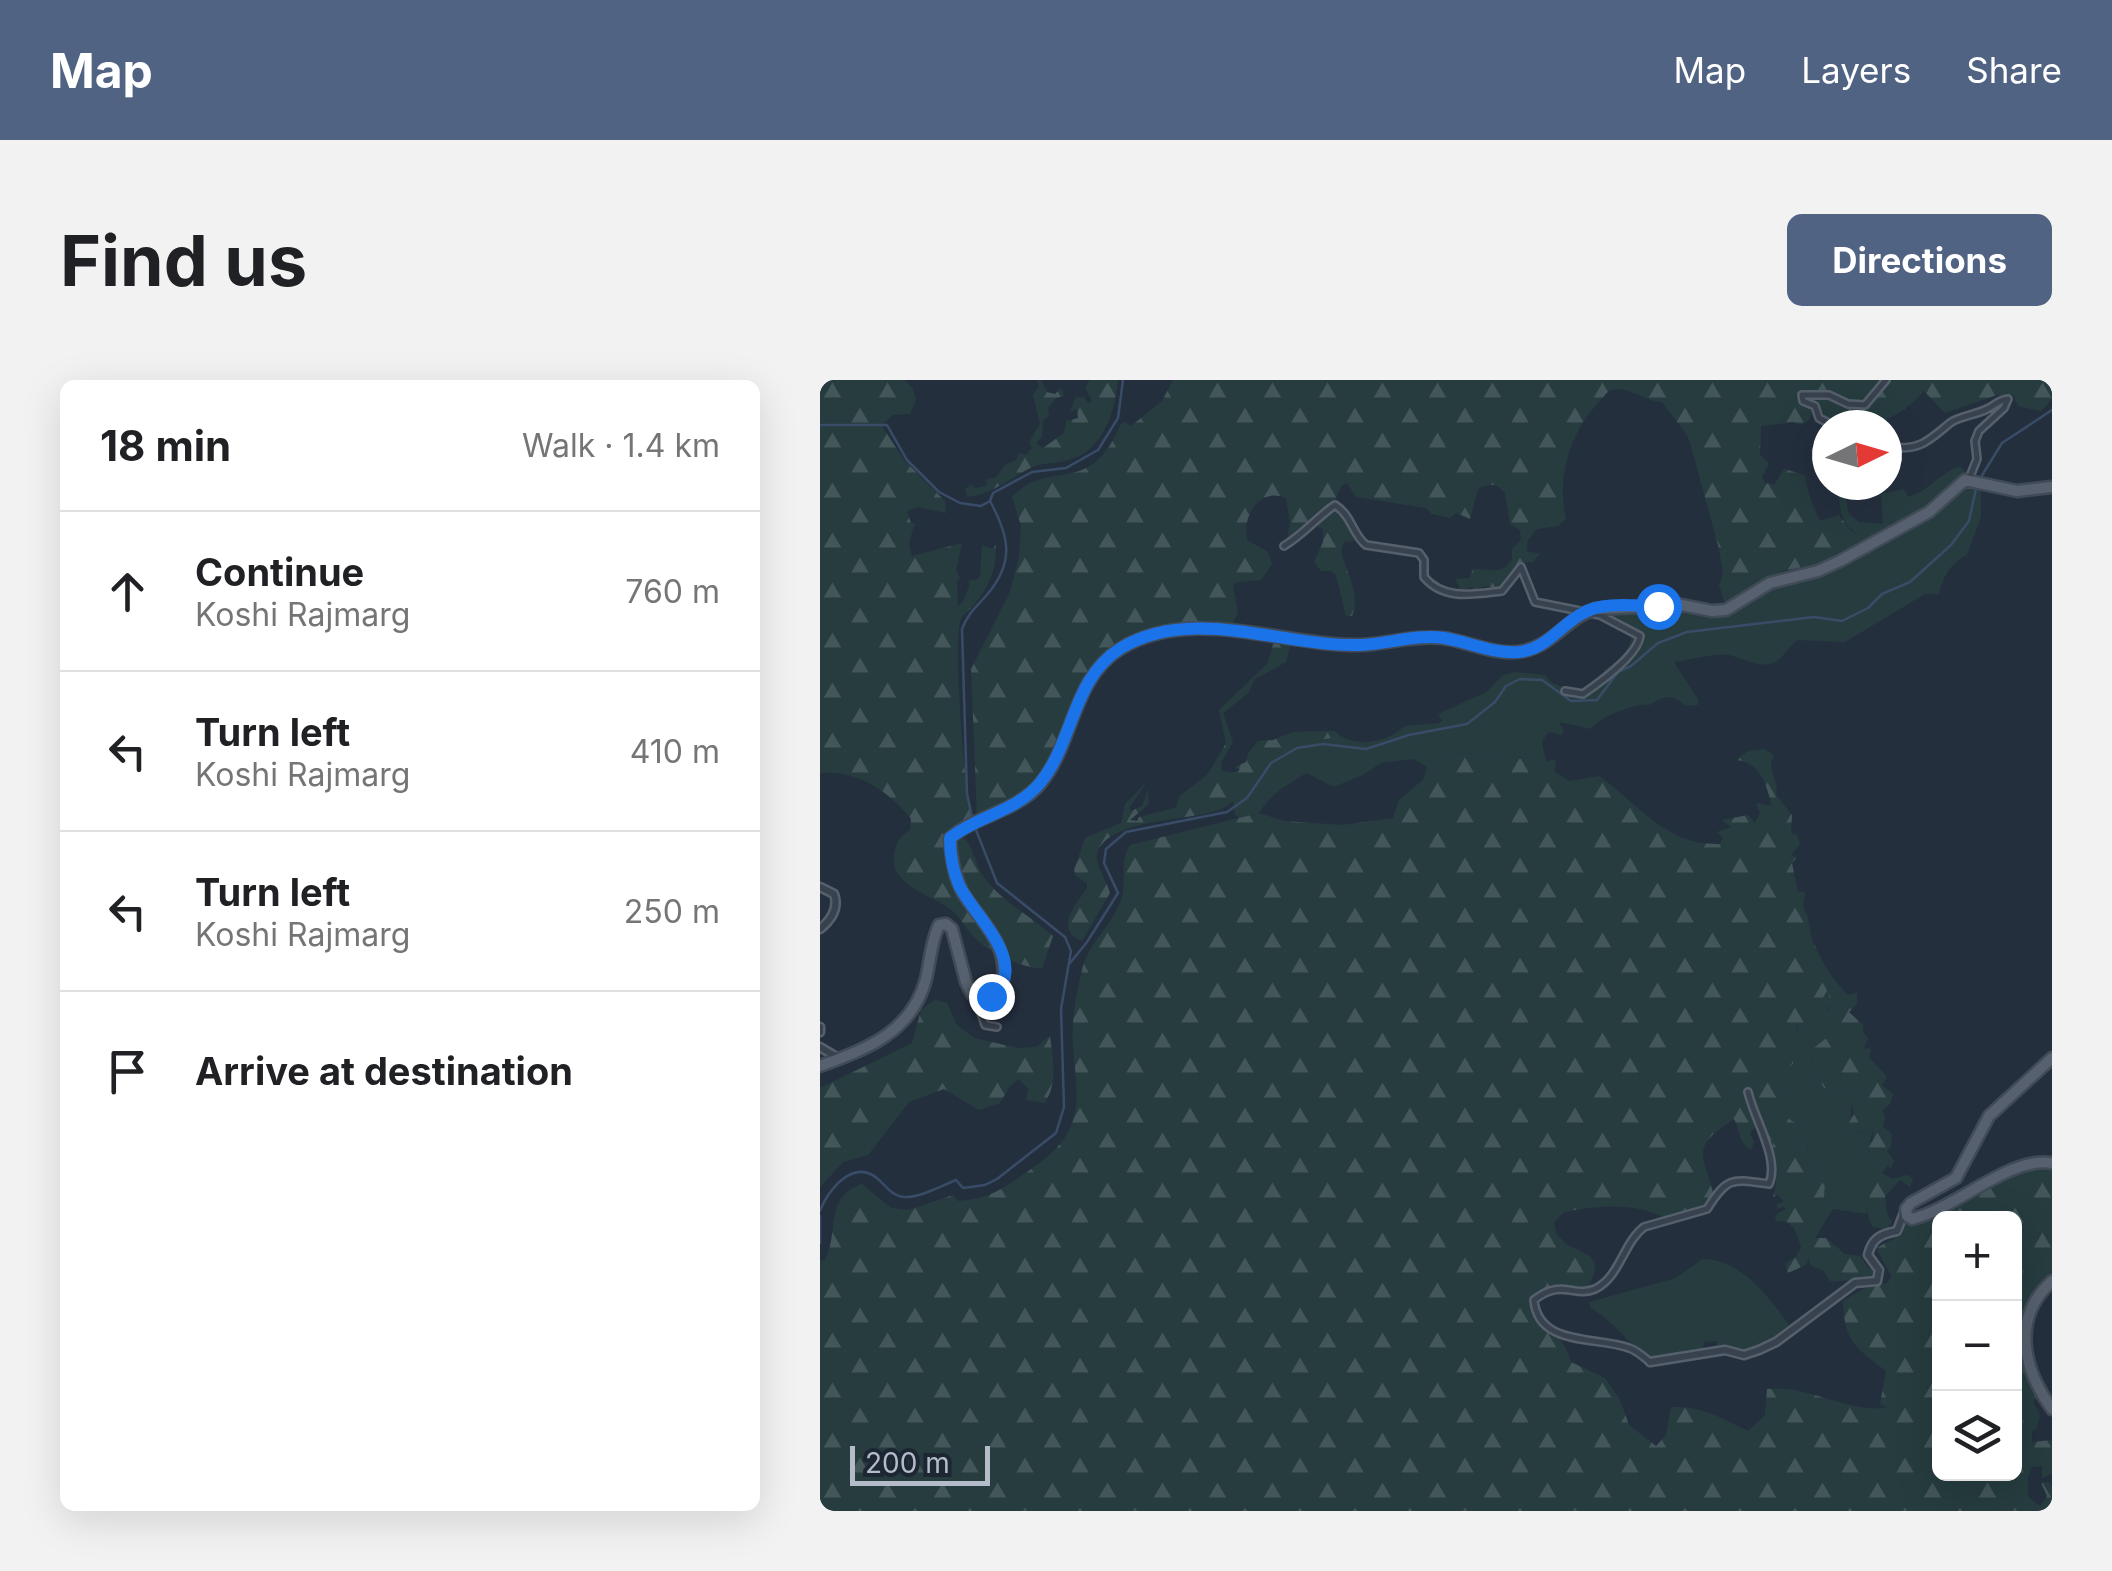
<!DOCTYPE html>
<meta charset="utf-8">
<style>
body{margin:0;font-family:Inter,sans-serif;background:#f2f2f2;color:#202124}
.controls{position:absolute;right:30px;bottom:30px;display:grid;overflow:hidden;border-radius:15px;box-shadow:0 10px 40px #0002}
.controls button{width:90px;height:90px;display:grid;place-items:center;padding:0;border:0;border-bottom:2px solid #e0e0e0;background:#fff;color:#202124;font:50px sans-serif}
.compass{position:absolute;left:992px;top:30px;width:90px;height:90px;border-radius:50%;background:#fff;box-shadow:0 10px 40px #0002;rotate:85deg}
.scale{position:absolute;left:30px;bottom:25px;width:140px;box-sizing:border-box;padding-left:10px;border:5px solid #b4bcc9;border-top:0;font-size:28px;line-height:35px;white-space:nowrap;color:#b4bcc9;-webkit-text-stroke:8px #1d2633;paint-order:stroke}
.stop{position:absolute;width:30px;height:30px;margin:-22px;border:8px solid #1a73e8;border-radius:50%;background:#fff}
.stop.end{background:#1a73e8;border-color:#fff;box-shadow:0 2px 10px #0008}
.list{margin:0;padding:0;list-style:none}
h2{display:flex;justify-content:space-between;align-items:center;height:130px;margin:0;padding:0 40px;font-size:42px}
h2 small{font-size:32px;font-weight:400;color:#757577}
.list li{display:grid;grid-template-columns:65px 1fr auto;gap:30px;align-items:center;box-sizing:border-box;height:160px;padding:0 40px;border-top:2px solid #e0e0e0}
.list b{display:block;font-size:38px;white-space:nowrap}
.list p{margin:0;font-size:32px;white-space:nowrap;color:#757577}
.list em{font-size:32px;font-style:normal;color:#757577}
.icon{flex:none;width:55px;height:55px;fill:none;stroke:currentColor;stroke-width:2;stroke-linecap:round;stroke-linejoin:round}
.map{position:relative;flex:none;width:1232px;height:1131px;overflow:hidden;border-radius:15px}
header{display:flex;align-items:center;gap:60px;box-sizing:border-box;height:140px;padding:0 50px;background:#506383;color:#fff}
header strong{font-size:48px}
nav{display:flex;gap:55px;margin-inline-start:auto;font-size:35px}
.intro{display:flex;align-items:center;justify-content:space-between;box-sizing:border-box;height:240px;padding:0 60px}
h1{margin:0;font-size:70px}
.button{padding:25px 45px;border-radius:15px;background:#506383;color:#fff;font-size:35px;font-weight:700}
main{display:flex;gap:60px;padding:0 60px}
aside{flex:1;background:#fff;border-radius:15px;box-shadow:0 10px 40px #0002}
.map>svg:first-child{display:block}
.grass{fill:#263c3f}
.forest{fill:url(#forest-firs);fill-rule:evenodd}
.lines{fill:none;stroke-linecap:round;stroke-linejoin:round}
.stream{stroke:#394c67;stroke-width:2.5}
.minor-casing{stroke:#565f6c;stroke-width:10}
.tertiary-casing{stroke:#565f6c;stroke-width:11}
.primary-casing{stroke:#414a57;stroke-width:15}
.minor{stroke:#38414e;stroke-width:5}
.tertiary{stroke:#38414e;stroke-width:6}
.primary{stroke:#56606e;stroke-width:10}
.route{stroke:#1a73e8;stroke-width:12}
</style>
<header>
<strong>Map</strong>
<nav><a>Map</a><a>Layers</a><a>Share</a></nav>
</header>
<div class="intro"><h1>Find us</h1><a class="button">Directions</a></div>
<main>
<aside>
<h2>18 min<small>Walk · 1.4 km</small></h2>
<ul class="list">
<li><svg class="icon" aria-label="ahead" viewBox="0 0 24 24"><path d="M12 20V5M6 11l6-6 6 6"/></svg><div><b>Continue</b><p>Koshi Rajmarg</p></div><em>760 m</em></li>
<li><svg class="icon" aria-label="left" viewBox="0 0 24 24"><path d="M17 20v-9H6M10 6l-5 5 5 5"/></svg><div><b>Turn left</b><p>Koshi Rajmarg</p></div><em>410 m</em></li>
<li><svg class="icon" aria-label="left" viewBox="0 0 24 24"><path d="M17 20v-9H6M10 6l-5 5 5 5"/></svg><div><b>Turn left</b><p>Koshi Rajmarg</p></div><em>250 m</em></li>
<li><svg class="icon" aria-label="arrive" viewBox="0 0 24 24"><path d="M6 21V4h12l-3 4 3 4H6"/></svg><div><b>Arrive at destination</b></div></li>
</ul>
</aside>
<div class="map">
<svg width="1232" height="1131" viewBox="0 0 1232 1131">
<defs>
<pattern id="forest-firs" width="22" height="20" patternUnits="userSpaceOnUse" patternTransform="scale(2.5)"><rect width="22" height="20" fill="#263c3f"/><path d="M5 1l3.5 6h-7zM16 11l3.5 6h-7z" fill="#435659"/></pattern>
</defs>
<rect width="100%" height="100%" fill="#242f3e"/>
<path class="grass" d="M 1140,86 L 1151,98 L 1110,127 L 1043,163 L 1044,159 C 1018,142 1021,134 1018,105 L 1023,105 L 1029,134 L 1039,142 L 1063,144 L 1061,114 L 1084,109 L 1088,116 C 1106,114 1119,93 1140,86 Z
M 1147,101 L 1161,107 L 1161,137 L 1147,175 C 1130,184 1124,195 1119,214 L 1105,214 L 1025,262 L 977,260 C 970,266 963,278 955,282 C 940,290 922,277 908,275 C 892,273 871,280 854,282 L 878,319 L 878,325 L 866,326 C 852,314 845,315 830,325 C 815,323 781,336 771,349 L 739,342 L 744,351 L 742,355 L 729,352 L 722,361 L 724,373 C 675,393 656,354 607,387 L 593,379 L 561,383 L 545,394 L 514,407 L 486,393 C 468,405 451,413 439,433 L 419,438 L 415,435 L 408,394 L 420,390 L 415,387 L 426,382 L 428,374 L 438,361 L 453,360 L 473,352 L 515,351 C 531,369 569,363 584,346 L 618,343 L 622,341 L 618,334 L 666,312 L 683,295 L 696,292 L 725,295 L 732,303 L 755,312 L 783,296 L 784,290 C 796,282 811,271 811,255 C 797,244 782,238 764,237 L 785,228 L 857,226 L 894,234 L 968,198 L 1069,158 Z
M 1010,606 L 1012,623 L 1003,635 L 1009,656 L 991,671 L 997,675 L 992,677 L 994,690 L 1004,708 L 1039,713 L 1040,720 L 1031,727 L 1032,754 L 1053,749 L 1048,770 C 1061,786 1052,816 1047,834 L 1013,829 L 1010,821 L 1004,819 L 1005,807 L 992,801 L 990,783 L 993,778 L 987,771 L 988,762 L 981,757 L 982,745 C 968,742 962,733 960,720 L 966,717 L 957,709 L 962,692 L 973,684 L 973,678 L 967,674 L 987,626 L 991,620 L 1000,623 Z
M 882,879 C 921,879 948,916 970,946 C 961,958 939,973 924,973 C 917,974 905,968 897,967 L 897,961 L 884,962 L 883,971 L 833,980 C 809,966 795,942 771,928 L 769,922 L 856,898 Z"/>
<path class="forest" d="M 0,0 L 85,0 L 93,9 L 96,19 L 90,34 L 73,35 L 61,45 L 85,81 L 125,121 L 126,133 L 97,127 L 87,131 L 91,143 L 95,144 C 91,156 87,162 92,176 L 142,163 L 136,191 L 140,198 L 137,202 L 138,226 L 143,222 L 150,204 L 148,201 L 158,199 L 160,196 L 162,165 L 172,169 L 176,165 C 177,191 168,209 151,228 C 147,232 143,234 141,239 C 132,258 145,417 152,441 L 141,456 C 153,463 155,485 164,497 C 183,523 210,535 233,556 L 222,588 C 205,590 164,570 153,556 C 145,548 141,539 133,531 C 111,513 63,506 76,467 C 79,458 82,455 90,450 L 91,439 C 70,412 36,389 0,393 Z
M 217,0 L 221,0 L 227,12 L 235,14 L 241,8 L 245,16 L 236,18 L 228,28 L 229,36 L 223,41 L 222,57 L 216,63 L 223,68 L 244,53 L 246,41 L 258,38 L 257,29 L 250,32 L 256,17 L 264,17 L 268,23 L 272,21 L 265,7 L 270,0 L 298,0 C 295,32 283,72 248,80 C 235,84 222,82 210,88 C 189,99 171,115 147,117 L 145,109 L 151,104 L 155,108 L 166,106 L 167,99 L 175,98 L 185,85 L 196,80 L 199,73 L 206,75 L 212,68 L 209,62 L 220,44 L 213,15 L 219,7 Z
M 353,0 L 1232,0 L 1232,19 L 1221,31 L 1198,26 L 1193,15 L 1177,15 L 1125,33 L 1104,11 C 1085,33 1054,51 1023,45 C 1013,43 1002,36 992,32 L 989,40 L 981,45 L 973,42 L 941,46 L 940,75 L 949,83 L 942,97 L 945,103 L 954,105 L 964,89 L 985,95 C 987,112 993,127 1000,141 L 1019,135 L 1030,150 L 1045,159 L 1008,182 L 963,191 L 905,224 L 899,205 L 903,194 L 899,169 L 871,66 L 867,55 L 842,22 C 825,22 805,3 789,11 C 785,14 782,19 778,23 C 750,52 736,99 746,139 L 738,146 L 717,149 L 708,160 L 706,171 L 720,174 L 713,182 L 702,183 L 679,208 L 664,206 L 654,210 L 652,207 L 641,210 L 635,199 L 649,198 L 653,189 C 668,188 681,197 692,179 L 692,169 L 701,160 L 700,150 L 690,144 L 685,113 C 678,103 668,103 658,109 L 650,139 L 636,133 L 630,138 L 612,134 L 606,128 L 536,117 L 527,103 L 522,105 L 514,123 L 505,127 L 467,162 L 470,142 L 466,118 C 439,107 422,136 427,160 L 448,172 L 452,184 L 441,200 L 419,202 L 413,205 L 418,232 L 411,248 C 342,241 289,246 255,317 C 242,344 236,376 216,400 C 201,420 179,427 157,436 L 151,289 L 190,212 L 199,177 L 201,146 L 192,117 C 232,76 268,120 301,44 L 305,42 L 311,46 L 342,21 Z
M 515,132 L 527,142 L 534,161 L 524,162 L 521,171 C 526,191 541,215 532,236 L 526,236 L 516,195 L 511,191 L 501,191 L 494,182 L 503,162 L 503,149 L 498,147 L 500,140 Z
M 462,263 L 470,266 L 466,282 L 435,299 L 428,313 L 403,333 L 413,362 L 401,383 L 402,391 L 417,393 L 420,389 L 415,387 L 426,382 L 428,374 L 438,361 L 453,360 L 473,352 L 515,351 L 519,357 C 494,361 466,362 447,381 C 431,396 420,422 399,430 C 368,441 305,438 282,464 C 268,479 286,497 290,513 L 262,561 C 233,549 256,525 267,508 L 267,503 L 256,496 L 254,490 L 265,458 L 301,443 L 305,424 L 327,402 L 309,428 L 311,431 L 322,426 L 328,409 L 329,424 L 310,440 L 317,441 L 319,437 L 355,428 L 360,416 L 388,394 L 406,363 L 399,330 L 448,283 L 453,264 Z
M 945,369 L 954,376 C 945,389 960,401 956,415 L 972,435 L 971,453 L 977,455 L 980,464 L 971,475 L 977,477 L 972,483 L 978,512 L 985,512 L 983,527 C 990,538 989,548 992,559 C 1000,579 1012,600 1028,615 L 1037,613 L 1037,624 L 1029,632 L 1043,645 L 1043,652 L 1048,658 L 1044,668 L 1051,669 L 1049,677 L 1067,697 L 1062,705 L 1073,714 L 1070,724 L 1062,730 L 1065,737 L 1063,747 L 1072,754 L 1071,767 L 1067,771 L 1074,781 L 1070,790 L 1068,785 L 1062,793 L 1073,799 L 1087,795 L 1093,798 L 1090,807 L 1080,800 L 1065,816 L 1067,834 L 1072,842 L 1067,849 L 1053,847 C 1037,825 1066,794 1047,767 L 1053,759 L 1053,749 L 1030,754 L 1027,746 L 1034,734 L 1032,724 L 1040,720 L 1039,713 L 1004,708 L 994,690 L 992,677 L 997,675 L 990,671 L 1009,656 L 998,643 L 997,638 L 1010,628 L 1009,607 L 1000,624 L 991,620 L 984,635 L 986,641 L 977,646 L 976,657 L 967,673 L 973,678 L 973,684 L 963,692 L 957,709 L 967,717 L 960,720 C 962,733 970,743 982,745 L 981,757 L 988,762 L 987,771 L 994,778 L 990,783 L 992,800 L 1005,803 L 1004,819 L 1010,821 L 1013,829 L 995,858 L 1006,858 L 1025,874 L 1040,876 L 1048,887 L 1057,891 L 1056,899 C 1037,899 1025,902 1010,901 L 1004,891 L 990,885 L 989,878 L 986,885 L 968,893 L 965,884 L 976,877 L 981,867 C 976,851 974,840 956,841 L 955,835 L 966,829 L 964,826 L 957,829 L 957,824 L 964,822 L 958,815 L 953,817 C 961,793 951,784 953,762 L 937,744 L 930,753 L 934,762 L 931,770 C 918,762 920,750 914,739 C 867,769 885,775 894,817 L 887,826 L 846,839 C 818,822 774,825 743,833 L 734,842 L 736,853 L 746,864 L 770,876 L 775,884 L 774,894 L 769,905 L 762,910 L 741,908 L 714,917 L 711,925 C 726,954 741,949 751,982 L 785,998 L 800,1020 L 809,1045 L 836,1066 L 846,1055 L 851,1027 C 882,1026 901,1038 928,1051 L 945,1035 L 947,1009 C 986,1004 1024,1032 1067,1028 L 1060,1024 L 1066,991 C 1036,968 1024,962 1023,921 L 1043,909 L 1067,903 L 1072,897 L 1056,868 L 1083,854 L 1082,838 L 1139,823 L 1204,789 L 1232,788 L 1232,895 C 1193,928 1190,980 1220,1019 L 1213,1021 L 1220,1036 L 1216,1049 L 1212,1051 L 1212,1062 L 1232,1060 L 1232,1094 L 1222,1098 L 1222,1086 L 1212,1087 L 1208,1098 L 1208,1117 L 1220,1126 L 1227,1116 L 1221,1103 L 1229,1102 L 1232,1107 L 1232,1131 L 0,1131 L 0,881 L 5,880 C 20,852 3,817 42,804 L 71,828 L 89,830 L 133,815 L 138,821 C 172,818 180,810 207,792 C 264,754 259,729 253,667 C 251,641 256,615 262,590 C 268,562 294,545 302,517 C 307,498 299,483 310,465 L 439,433 L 464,441 L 522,445 L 573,438 L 579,420 L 603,400 L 607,387 C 656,354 675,393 724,373 L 727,382 L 734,379 L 736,383 L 734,391 L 749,401 L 779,396 C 818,424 847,466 899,464 L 903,458 L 897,452 L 911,447 L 902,440 L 928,435 L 935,443 L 940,433 L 936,423 L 952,426 C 946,404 941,383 916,380 L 928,371 ZM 1120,838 L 1194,838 L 1194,1094 L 1120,1094 Z
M 115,620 L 127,623 L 136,644 L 154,658 L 198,668 L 216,667 L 230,656 C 233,679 238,702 225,723 L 206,720 L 208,709 L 199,699 L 190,706 L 180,723 L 159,730 L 124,709 L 89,722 L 48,775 L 23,782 L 0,807 L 0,708 L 92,663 L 101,630 Z"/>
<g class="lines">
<path class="stream" d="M 0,45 L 67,45 L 87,80 L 119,112 L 140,123 L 161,126 L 170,121 L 173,113 L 212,92 L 246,88 L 278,70 L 298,38 L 303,0
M 1161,97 L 1182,63 L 1232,30
M 152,437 L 147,414 L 142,249 C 147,235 155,228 165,217 C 195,183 190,158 170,121
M 250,583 L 267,562 L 298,513 L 284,483 L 286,469 L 306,452 L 407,432 L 427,418 L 451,383 L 477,368 L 503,364 L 546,369 L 589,355 L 647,344 L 675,322 L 686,306 L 700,299 L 722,300 L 751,321 L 777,320 L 798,292 L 811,286 L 838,263 L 867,252 L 994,237 L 1022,241 L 1048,228 L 1062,214 L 1090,202 L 1131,165 L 1149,141 L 1157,104
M 0,831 C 8,809 34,778 58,799 C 66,806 72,816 84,817 C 100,818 121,806 136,800 L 143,808 L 165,805 L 177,799 L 236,753 L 244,727 L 241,629 L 251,571 L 245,557 L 177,503 L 154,445
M 0,836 L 0,863"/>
<defs>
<path id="minor" d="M 1012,45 L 999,38 L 995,26 L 983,21 L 982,15 L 1009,15 L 1028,24 L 1045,25 L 1066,0
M 1067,67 C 1100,71 1107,62 1130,43 C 1139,36 1156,35 1167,29 C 1176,25 1178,20 1188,19 L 1184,28 L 1159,51 L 1155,61 L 1157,79 L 1149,99
M 464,166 C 484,154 496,138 515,125 C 533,137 532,154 546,165 L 599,173 L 604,180 L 604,197 C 624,221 654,214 682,211 L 701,187 L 715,222 L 780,235 L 820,256 C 818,275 779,303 763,314 L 745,311
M 162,617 L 160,630 L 165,645 L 177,647
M 830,982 C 824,977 816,970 809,968 C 777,956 718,967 714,920 C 742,898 753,918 775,909 C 800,897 803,863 824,847 L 887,829 C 908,796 912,799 949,804 C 960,778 934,739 928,712"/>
<path id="tertiary" d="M 0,507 L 14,514 C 19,528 11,540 0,549
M 0,647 L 0,652
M 0,667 L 20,679
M 830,982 L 905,970 L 924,975 L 939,970 L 956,962 L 1035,903 L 1057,901 L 1059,890 L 1048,875 C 1052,858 1061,854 1077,851 L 1085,830"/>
<path id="primary" d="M 1232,678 L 1169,736 L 1136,798 L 1091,823 L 1086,829 L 1087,836 L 1092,839 C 1137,828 1190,776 1232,783
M 0,686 C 47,669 92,652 106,599 C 110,582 111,561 119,545 L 126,544 L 132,549 L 146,602 L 152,614 L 171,616 L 182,607 C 191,565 163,545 143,513 C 134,497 131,476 130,458 C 156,435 196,432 220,404 C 254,363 252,299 300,269 C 371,225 462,266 539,265 C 566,264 594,255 622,258 C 648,261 677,277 704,271 C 733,265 748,237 775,229 L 862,225 L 892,231 L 906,230 L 950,203 L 998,191 L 1020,181 L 1109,132 L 1145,100 L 1197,111 L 1232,107
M 1232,901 C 1191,938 1203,989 1232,1029"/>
</defs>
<use href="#minor" class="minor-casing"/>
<use href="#tertiary" class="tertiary-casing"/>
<use href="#primary" class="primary-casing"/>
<use href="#minor" class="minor"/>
<use href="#tertiary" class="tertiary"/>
<use href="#primary" class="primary"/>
</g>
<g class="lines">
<path class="route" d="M 171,616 C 213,585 152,534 139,505 C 133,491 130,473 130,458 C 157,436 196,432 220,403 C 254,362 252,298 301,268 C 373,225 462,267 540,265 C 568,264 596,254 624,258 C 649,262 673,274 699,272 C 727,269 740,245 763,233 C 783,221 815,226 838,226"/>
</g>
</svg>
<div class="controls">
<button>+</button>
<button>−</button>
<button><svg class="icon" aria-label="layers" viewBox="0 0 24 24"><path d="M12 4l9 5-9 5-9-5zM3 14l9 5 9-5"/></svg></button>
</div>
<svg class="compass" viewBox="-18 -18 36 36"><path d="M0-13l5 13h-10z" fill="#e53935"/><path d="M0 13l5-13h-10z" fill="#757577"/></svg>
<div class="scale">200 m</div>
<div class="stop" style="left:838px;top:226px"></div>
<div class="stop end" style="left:171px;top:616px"></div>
</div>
</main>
